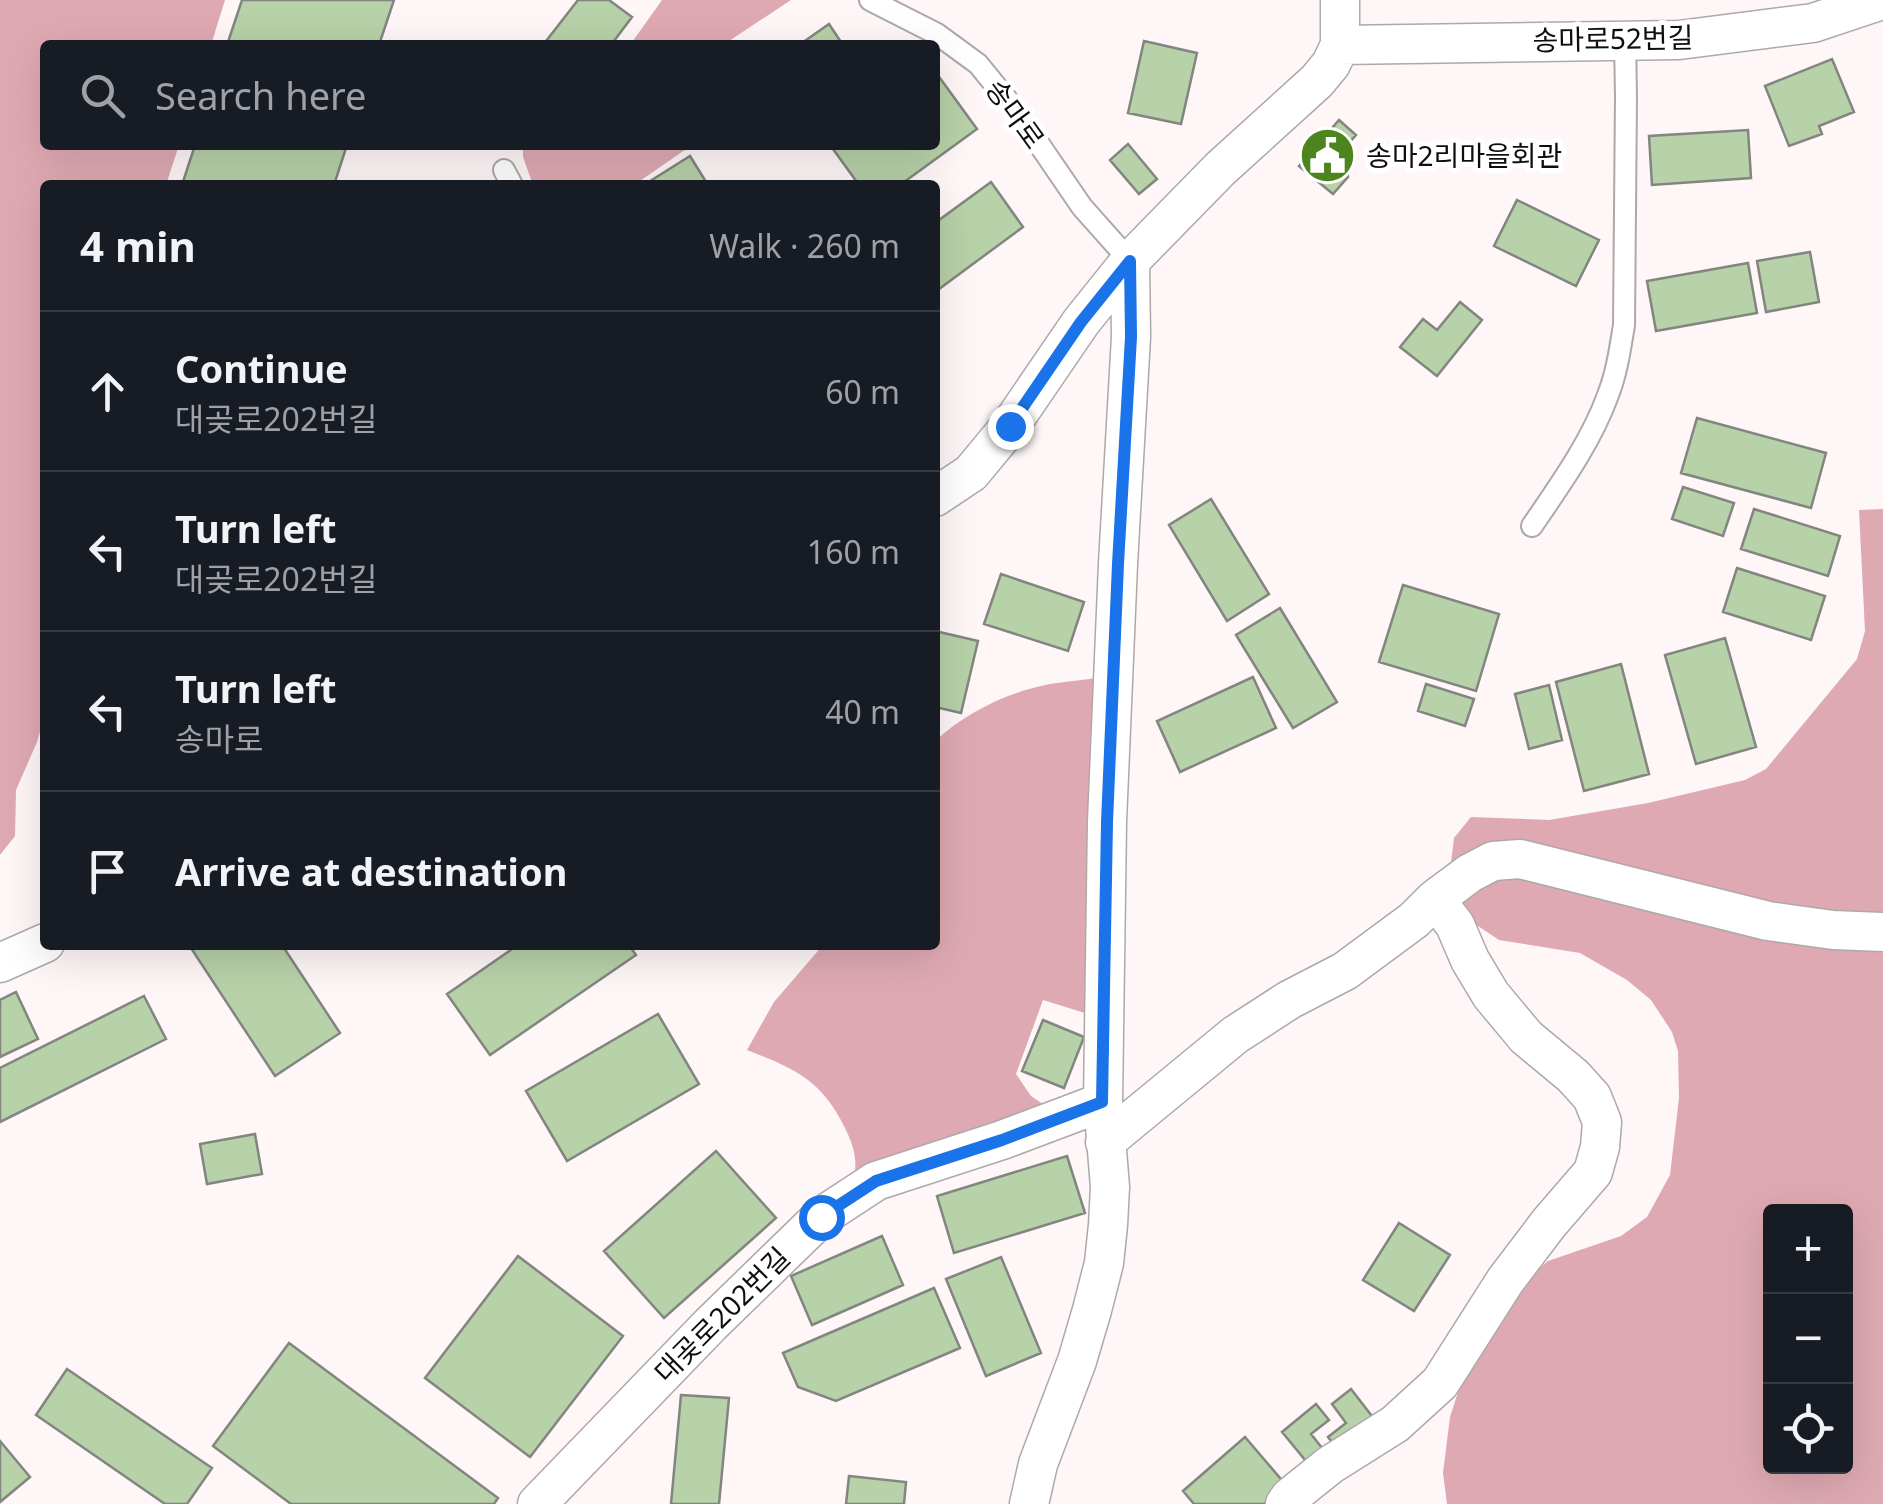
<!DOCTYPE html>
<meta charset="utf-8">
<style>
body{margin:0;font-family:"Noto Sans","Noto Sans KR",sans-serif;background:#20242c;color:#f1f3f6}
.controls{position:absolute;right:30px;bottom:30px;display:grid;overflow:hidden;border-radius:10px;box-shadow:0 10px 40px #0002}
.controls button{width:90px;height:90px;display:grid;place-items:center;padding:0;border:0;border-bottom:2px solid #363941;background:#171b24;color:#f1f3f6;font:50px sans-serif}
.stop{position:absolute;width:30px;height:30px;margin:-22px;border:8px solid #1a73e8;border-radius:50%;background:#fff}
.stop.end{background:#1a73e8;border-color:#fff;box-shadow:0 2px 10px #0008}
.list{margin:0;padding:0;list-style:none}
h2{display:flex;justify-content:space-between;align-items:center;height:130px;margin:0;padding:0 40px;font-size:42px}
h2 small{font-size:32px;font-weight:400;color:#9ea1a6}
.list li{display:grid;grid-template-columns:65px 1fr auto;gap:30px;align-items:center;box-sizing:border-box;height:160px;padding:0 40px;border-top:2px solid #363941}
.list b{display:block;font-size:38px;white-space:nowrap}
.list p{margin:0;font-size:32px;white-space:nowrap;color:#9ea1a6}
.list em{font-size:32px;font-style:normal;color:#9ea1a6}
.icon{flex:none;width:55px;height:55px;fill:none;stroke:currentColor;stroke-width:2;stroke-linecap:round;stroke-linejoin:round}
.map{position:relative;flex:none;width:1883px;height:1504px;overflow:hidden}
.search{position:absolute;background:#171b24;box-shadow:0 10px 40px #0002;left:40px;top:40px;width:900px;height:110px;display:flex;align-items:center;gap:25px;box-sizing:border-box;padding:0 35px;border-radius:10px;color:#9ea1a6;font-size:38px}
.panel{position:absolute;background:#171b24;box-shadow:0 10px 40px #0002;left:40px;top:180px;width:900px;height:770px;border-radius:10px}
.map>svg:first-child{display:block}
.forest{fill:#dfa9b3;fill-rule:evenodd}
.building{fill:#b7d1a8;stroke:#828580;stroke-width:2.5}
.lines{fill:none;stroke-linecap:round;stroke-linejoin:round}
.service-casing{stroke:#afa8a9;stroke-width:24}
.minor-casing{stroke:#afa8a9;stroke-width:41}
.service{stroke:#fff;stroke-width:20}
.minor{stroke:#fff;stroke-width:38}
.route{stroke:#1a73e8;stroke-width:12}
.labels{text-anchor:middle;stroke-width:10;stroke-linejoin:round;paint-order:stroke}
.street-label{font-size:28px;fill:#100d0e;stroke:#fff}
.poi-label{font-size:28px;fill:#100d0e;stroke:#fff;text-anchor:start}
</style>
<div class="map">
<svg width="1883" height="1504" viewBox="0 0 1883 1504">
<rect width="100%" height="100%" fill="#fef6f7"/>
<path class="forest" d="M 0,0 L 225,0 L 211,45 L 45,45 L 45,145 L 179,145 L 166,185 L 45,185 L 45,715 L 37,742 L 16,790 L 15,836 L 0,855 Z
M 662,0 L 791,0 L 723,45 L 630,45 Z
M 523,145 L 692,145 L 634,185 L 533,185 L 523,157 Z
M 1883,509 L 1883,1504 L 1447,1504 L 1443,1473 L 1450,1417 L 1461,1383 L 1523,1282 L 1548,1261 L 1621,1236 L 1647,1217 L 1670,1175 L 1679,1098 L 1678,1051 L 1672,1032 L 1651,1000 L 1627,980 L 1580,953 L 1499,940 L 1472,922 L 1452,896 L 1450,871 L 1454,838 L 1471,817 L 1549,820 L 1648,803 L 1745,780 L 1766,769 L 1857,659 L 1865,631 L 1859,510 ZM 1770,1212 L 1846,1212 L 1846,1466 L 1770,1466 Z
M 1097,678 L 1085,1013 L 1043,1000 L 1016,1074 L 1031,1096 L 1047,1107 L 854,1178 C 858,1158 853,1144 844,1126 C 821,1079 793,1068 747,1050 L 774,1002 L 823,945 L 935,945 L 935,741 C 962,716 998,697 1033,688 C 1054,682 1076,681 1097,678 Z"/>
<path class="building" d="M 242,0 L 394,0 L 379,45 L 227,45 Z
M 578,0 L 609,0 L 632,17 L 611,45 L 543,45 Z
M 829,24 L 843,45 L 799,45 Z
M 1144,41 L 1197,53 L 1181,124 L 1128,113 Z
M 1832,59 L 1854,112 L 1819,126 L 1822,134 L 1789,146 L 1765,86 Z
M 937,74 L 977,129 L 900,185 L 859,185 L 833,149 L 839,145 L 935,145 L 935,75 Z
M 1339,120 L 1356,135 L 1346,146 L 1348,177 L 1333,194 L 1299,166 Z
M 1748,130 L 1751,178 L 1652,185 L 1649,136 Z
M 1128,144 L 1157,179 L 1139,194 L 1110,160 Z
M 195,145 L 347,145 L 334,185 L 182,185 Z
M 690,156 L 708,185 L 644,185 Z
M 991,182 L 1023,227 L 935,292 L 935,223 Z
M 1517,200 L 1599,240 L 1576,286 L 1494,246 Z
M 1810,252 L 1819,302 L 1766,312 L 1757,261 Z
M 1748,263 L 1757,313 L 1656,331 L 1647,281 Z
M 1460,302 L 1482,320 L 1437,376 L 1400,347 L 1423,319 L 1437,330 Z
M 1697,418 L 1826,453 L 1811,508 L 1681,473 Z
M 1683,487 L 1734,503 L 1723,536 L 1672,519 Z
M 1211,499 L 1269,594 L 1227,621 L 1169,525 Z
M 1754,509 L 1840,536 L 1828,576 L 1741,549 Z
M 1737,568 L 1825,596 L 1811,640 L 1723,612 Z
M 1001,574 L 1084,602 L 1068,651 L 984,624 Z
M 1403,585 L 1499,614 L 1476,691 L 1379,662 Z
M 1280,608 L 1337,702 L 1293,728 L 1236,635 Z
M 935,631 L 978,641 L 961,713 L 935,707 Z
M 1725,638 L 1756,747 L 1696,764 L 1665,655 Z
M 1621,664 L 1649,774 L 1584,791 L 1556,682 Z
M 1253,677 L 1276,728 L 1180,772 L 1157,721 Z
M 1426,684 L 1474,699 L 1465,726 L 1418,711 Z
M 1549,685 L 1562,740 L 1529,749 L 1515,694 Z
M 189,945 L 282,945 L 340,1033 L 275,1076 Z
M 518,945 L 629,945 L 636,955 L 490,1055 L 447,994 Z
M 16,992 L 38,1039 L 0,1057 L 0,1000 Z
M 144,996 L 166,1039 L 0,1122 L 0,1068 Z
M 658,1014 L 699,1084 L 567,1161 L 526,1091 Z
M 1043,1020 L 1084,1037 L 1064,1088 L 1022,1071 Z
M 255,1134 L 262,1174 L 207,1184 L 200,1144 Z
M 716,1151 L 776,1218 L 664,1318 L 604,1251 Z
M 1067,1156 L 1085,1213 L 954,1253 L 937,1196 Z
M 1399,1223 L 1450,1255 L 1414,1311 L 1363,1280 Z
M 882,1236 L 903,1285 L 812,1325 L 791,1276 Z
M 518,1256 L 623,1336 L 530,1457 L 425,1378 Z
M 1001,1257 L 1041,1353 L 986,1376 L 946,1279 Z
M 934,1288 L 960,1348 L 836,1401 L 798,1387 L 783,1353 Z
M 289,1343 L 498,1498 L 494,1504 L 291,1504 L 213,1446 Z
M 67,1369 L 212,1468 L 187,1504 L 165,1504 L 36,1415 Z
M 1351,1389 L 1375,1420 L 1338,1450 L 1328,1437 L 1346,1423 L 1332,1404 Z
M 681,1395 L 729,1398 L 719,1504 L 671,1504 Z
M 1316,1404 L 1329,1420 L 1311,1434 L 1326,1453 L 1310,1466 L 1282,1432 Z
M 1245,1437 L 1286,1485 L 1264,1504 L 1194,1504 L 1183,1491 Z
M 0,1441 L 30,1477 L 0,1502 Z
M 849,1476 L 906,1482 L 904,1504 L 846,1504 Z"/>
<g class="lines">
<defs>
<path id="service" d="M 870,0 L 937,34 L 978,64 L 1017,112 L 1082,207 L 1130,261
M 504,170 L 512,185
M 1532,526 C 1560,485 1591,442 1608,395 C 1617,372 1620,349 1624,325 L 1626,96 L 1625,40"/>
<path id="minor" d="M 1340,45 L 1679,40 L 1813,23 L 1882,0
M 935,497 L 971,473 L 1010,426 L 1081,322 L 1130,261 L 1220,169 L 1317,81 L 1331,64 L 1340,45 L 1340,0
M 1435,899 L 1470,873 L 1493,861 L 1520,859 L 1768,921 L 1833,930 L 1883,932
M 0,963 L 45,943
M 1105,1142 L 1235,1035 L 1289,1000 L 1345,971 L 1414,920 L 1435,899 L 1455,925 L 1470,960 L 1491,995 L 1526,1037 L 1573,1076 L 1592,1097 L 1602,1122 L 1600,1147 L 1593,1172 L 1549,1223 L 1505,1281 L 1440,1383 L 1395,1424 L 1330,1465 L 1290,1497 L 1285,1504
M 537,1504 L 711,1324 L 821,1217 L 876,1181 L 1002,1140 L 1103,1102
M 1029,1504 L 1038,1464 L 1077,1361 L 1092,1310 L 1104,1263 L 1108,1225 L 1110,1187 L 1103,1102 L 1107,822 L 1118,564 L 1131,337 L 1130,261"/>
</defs>
<use href="#service" class="service-casing"/>
<use href="#minor" class="minor-casing"/>
<use href="#service" class="service"/>
<use href="#minor" class="minor"/>
</g>
<g class="lines">
<path class="route" d="M 821,1217 L 876,1181 L 1002,1140 L 1102,1102 L 1107,822 L 1118,564 L 1131,337 L 1130,261 L 1081,322 L 1010,426"/>
</g>
<defs>
<symbol id="civic-disc" viewBox="-11 -11 22 22"><circle r="9.5" fill="#4c841e" stroke="#fff"/><path d="M-.6-6.5H3V-4.5H.6V-3L4-1V1h2V6H-6V1h2V-1L-.6-3ZM-1.2 2.5V6h2.4V2.5Z" fill="#fff"/></symbol>
</defs>
<g fill-rule="evenodd">
<use href="#civic-disc" x="1296" y="124" width="63" height="63"/>
</g>
<g class="labels">
<g class="street-label">
<text transform="translate(1613 39) rotate(-1)" y="10">송마로52번길</text>
<text transform="translate(1015 114) rotate(54)" y="10">송마로</text>
<text transform="translate(722 1315) rotate(-45)" y="10">대곶로202번길</text>
</g>
<g class="poi-label">
<text x="1366" y="166">송마2리마을회관</text>
</g>
</g>
</svg>
<div class="controls">
<button>+</button>
<button>−</button>
<button><svg class="icon" aria-label="locate" viewBox="0 0 24 24"><circle cx="12" cy="12" r="6"/><path d="M12 2v4M12 18v4M2 12h4M18 12h4"/></svg></button>
</div>
<div class="stop" style="left:821px;top:1217px"></div>
<div class="stop end" style="left:1010px;top:426px"></div>
<div class="search"><svg class="icon" aria-label="search" viewBox="0 0 24 24"><circle cx="10" cy="10" r="6"/><path d="M15 15l6 6"/></svg>Search here</div>
<section class="panel">
<h2>4 min<small>Walk · 260 m</small></h2>
<ul class="list">
<li><svg class="icon" aria-label="ahead" viewBox="0 0 24 24"><path d="M12 20V5M6 11l6-6 6 6"/></svg><div><b>Continue</b><p>대곶로202번길</p></div><em>60 m</em></li>
<li><svg class="icon" aria-label="left" viewBox="0 0 24 24"><path d="M17 20v-9H6M10 6l-5 5 5 5"/></svg><div><b>Turn left</b><p>대곶로202번길</p></div><em>160 m</em></li>
<li><svg class="icon" aria-label="left" viewBox="0 0 24 24"><path d="M17 20v-9H6M10 6l-5 5 5 5"/></svg><div><b>Turn left</b><p>송마로</p></div><em>40 m</em></li>
<li><svg class="icon" aria-label="arrive" viewBox="0 0 24 24"><path d="M6 21V4h12l-3 4 3 4H6"/></svg><div><b>Arrive at destination</b></div></li>
</ul>
</section>
</div>
